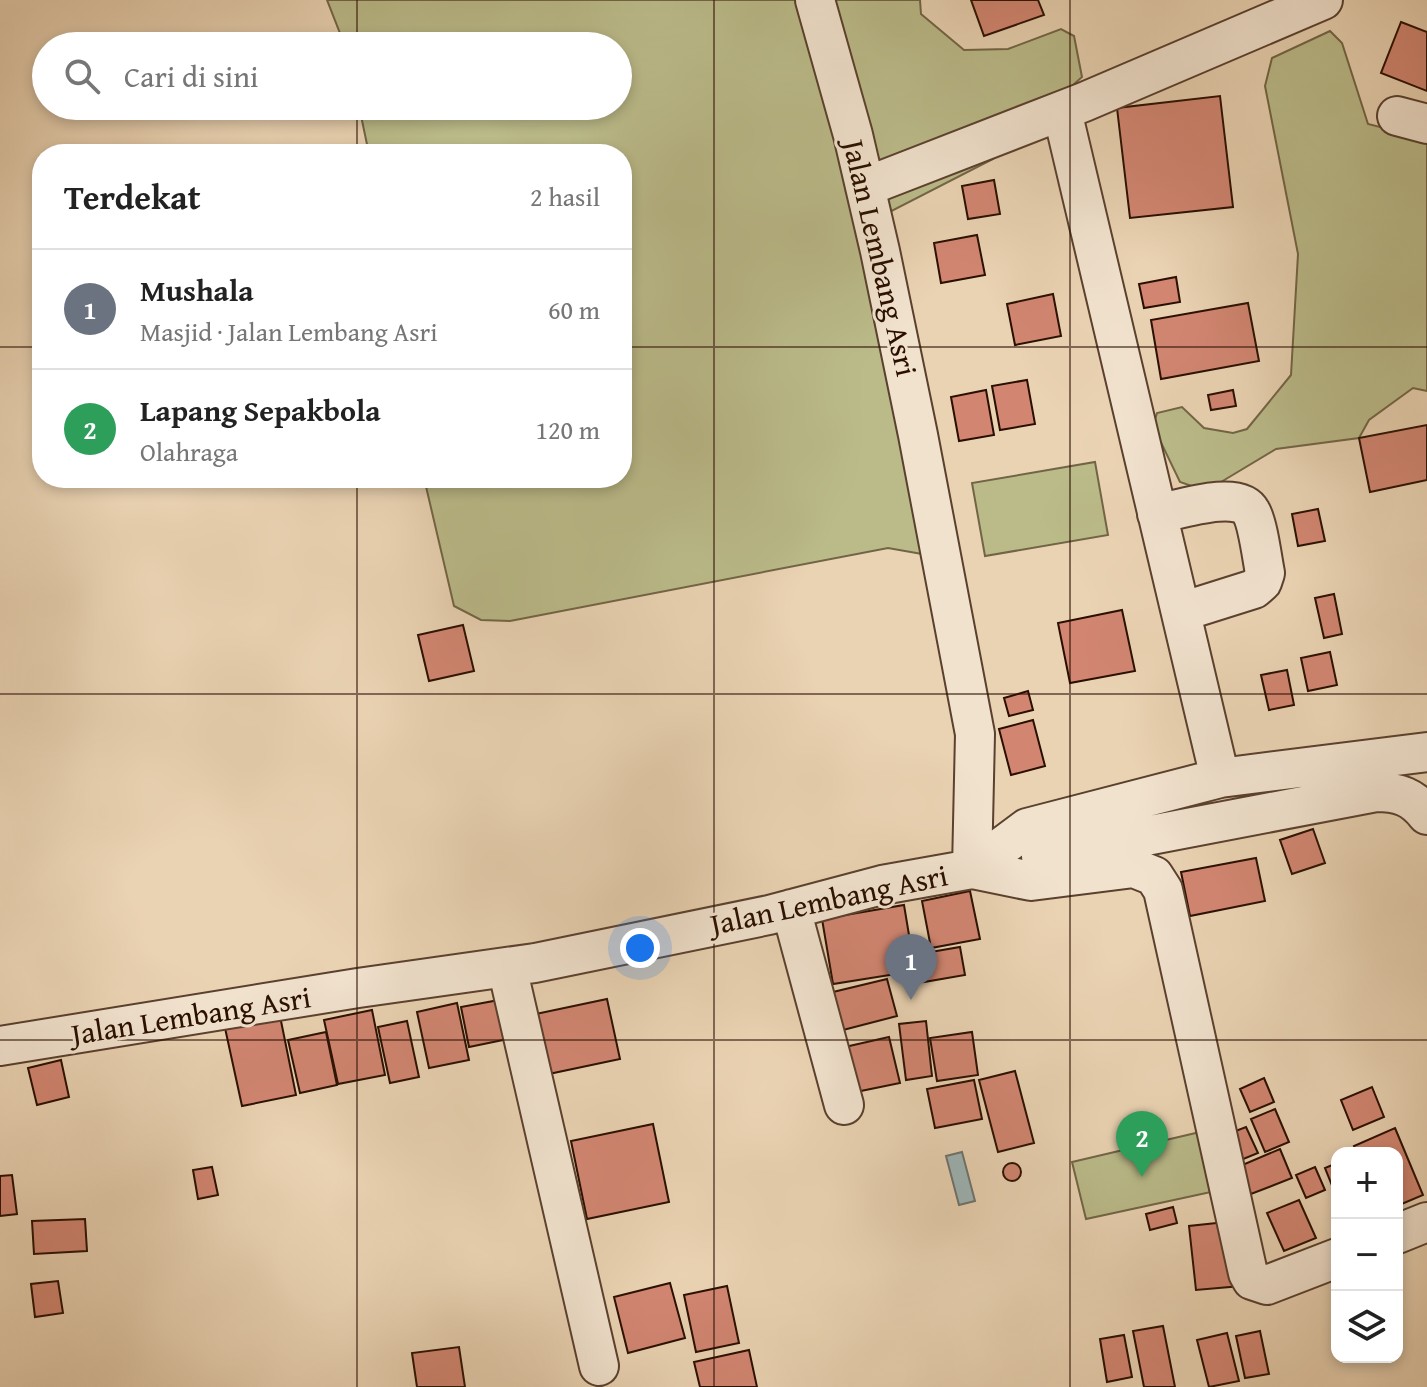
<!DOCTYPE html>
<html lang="id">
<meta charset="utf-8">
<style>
body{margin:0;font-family:"Gentium Book Plus",serif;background:#f2f2f2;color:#222}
.controls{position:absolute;right:24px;bottom:24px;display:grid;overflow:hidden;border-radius:16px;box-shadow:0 4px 12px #0003}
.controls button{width:72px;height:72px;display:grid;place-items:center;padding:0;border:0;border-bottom:2px solid #e0e0e0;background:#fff;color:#222;font:40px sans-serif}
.you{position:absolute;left:640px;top:948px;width:28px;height:28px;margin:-20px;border:6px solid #fff;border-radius:50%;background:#1a73e8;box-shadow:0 0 0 12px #1a73e833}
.badge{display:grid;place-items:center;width:52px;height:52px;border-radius:50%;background:#b45309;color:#fff;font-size:26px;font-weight:700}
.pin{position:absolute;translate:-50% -66px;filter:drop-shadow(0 2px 4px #0008)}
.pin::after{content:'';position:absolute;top:42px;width:28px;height:24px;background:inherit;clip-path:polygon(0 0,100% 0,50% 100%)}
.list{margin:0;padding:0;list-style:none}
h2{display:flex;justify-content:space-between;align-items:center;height:104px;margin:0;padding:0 32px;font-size:34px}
h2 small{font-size:26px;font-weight:400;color:#767676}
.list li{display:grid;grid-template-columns:52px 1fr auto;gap:24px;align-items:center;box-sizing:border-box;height:120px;padding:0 32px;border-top:2px solid #e0e0e0}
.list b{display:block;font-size:30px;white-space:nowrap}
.list p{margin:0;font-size:26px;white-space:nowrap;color:#767676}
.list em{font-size:26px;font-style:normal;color:#767676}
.icon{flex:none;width:44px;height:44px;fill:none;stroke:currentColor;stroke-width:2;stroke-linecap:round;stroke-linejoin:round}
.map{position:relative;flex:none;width:1427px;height:1387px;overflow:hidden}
.search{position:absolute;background:#fff;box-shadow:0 4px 12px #0003;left:32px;top:32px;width:600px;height:88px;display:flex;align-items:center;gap:20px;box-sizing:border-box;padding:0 28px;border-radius:44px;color:#767676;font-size:30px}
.panel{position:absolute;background:#fff;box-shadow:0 4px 12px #0003;left:32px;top:144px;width:600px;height:344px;border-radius:32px}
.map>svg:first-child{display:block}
.green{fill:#bbbb8a;stroke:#726546;stroke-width:2}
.water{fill:#9cb5b7;stroke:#6e736e;stroke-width:2}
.building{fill:#d28672;stroke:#2a0f01;stroke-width:2}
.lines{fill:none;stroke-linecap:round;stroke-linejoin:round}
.minor-casing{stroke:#5a402e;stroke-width:42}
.minor{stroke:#f1e2ce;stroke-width:38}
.grid{fill:none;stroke:#2a0f01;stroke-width:2;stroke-opacity:0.55}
.labels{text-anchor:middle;stroke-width:6;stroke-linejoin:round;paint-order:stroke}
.street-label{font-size:30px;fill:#2a0f01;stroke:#f1e2ce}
</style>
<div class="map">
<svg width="1427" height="1387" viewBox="0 0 1427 1387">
<rect width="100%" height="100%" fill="#ead3b3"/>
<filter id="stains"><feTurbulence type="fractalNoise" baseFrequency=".0025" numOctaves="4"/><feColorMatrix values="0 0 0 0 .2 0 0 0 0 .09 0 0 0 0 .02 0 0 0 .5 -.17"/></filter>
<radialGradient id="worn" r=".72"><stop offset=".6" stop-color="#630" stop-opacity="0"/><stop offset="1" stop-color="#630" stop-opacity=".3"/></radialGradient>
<path class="green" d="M 327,0 L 920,0 L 921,14 L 964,50 L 1008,49 L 1061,29 L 1074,36 L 1082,77 L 1053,103 L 1025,113 L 993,159 L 864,225 L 922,554 L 888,548 L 510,621 L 481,620 L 454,606 L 424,478 L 622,478 L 622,154 L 369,154 L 359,106 L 618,106 L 618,46 L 345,46 Z
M 1330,31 L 1342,43 L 1368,124 L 1427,139 L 1427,391 L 1413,388 L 1369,420 L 1359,438 L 1276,449 L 1206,491 L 1180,482 L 1153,426 L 1157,413 L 1182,407 L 1204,428 L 1233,433 L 1247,429 L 1291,375 L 1298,254 L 1265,86 L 1272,58 Z
M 1095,462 L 1108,535 L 985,556 L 972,483 Z
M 1200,1132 L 1211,1192 L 1086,1219 L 1072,1162 Z"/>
<path class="water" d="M 962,1152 L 975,1201 L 959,1205 L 946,1156 Z"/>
<path class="building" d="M 971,0 L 1038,0 L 1044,15 L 984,36 Z
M 1401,22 L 1427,32 L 1427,91 L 1381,73 Z
M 1220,96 L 1233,207 L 1130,218 L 1117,108 Z
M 994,180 L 1000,214 L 968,219 L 962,186 Z
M 977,235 L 985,275 L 941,283 L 934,243 Z
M 1176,277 L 1180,302 L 1144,308 L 1139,284 Z
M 1053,294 L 1061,336 L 1015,345 L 1007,304 Z
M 1248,303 L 1259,361 L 1161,379 L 1151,320 Z
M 1027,380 L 1035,424 L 1000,430 L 992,386 Z
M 986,390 L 994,435 L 959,441 L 951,397 Z
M 1233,390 L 1236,406 L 1211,410 L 1208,395 Z
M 1427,425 L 1427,480 L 1370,492 L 1359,438 Z
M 1318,509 L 1325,541 L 1298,546 L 1292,514 Z
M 1334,594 L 1342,634 L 1324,638 L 1315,598 Z
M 1122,610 L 1135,671 L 1070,683 L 1058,623 Z
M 463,625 L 474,671 L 429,681 L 418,635 Z
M 1330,652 L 1337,685 L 1308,691 L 1301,658 Z
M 1287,670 L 1294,705 L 1269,710 L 1261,675 Z
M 1028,691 L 1033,710 L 1009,716 L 1004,698 Z
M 1033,720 L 1045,766 L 1011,775 L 999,729 Z
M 1313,829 L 1325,863 L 1292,874 L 1280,840 Z
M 1256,858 L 1265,901 L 1190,916 L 1181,872 Z
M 970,891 L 980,939 L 931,948 L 922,901 Z
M 904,905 L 915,971 L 833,984 L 822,919 Z
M 960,947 L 965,975 L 924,982 L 919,954 Z
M 887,979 L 897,1016 L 843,1030 L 833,992 Z
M 607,999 L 620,1059 L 544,1075 L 531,1015 Z
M 499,1000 L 508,1039 L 469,1047 L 461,1007 Z
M 457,1003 L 469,1060 L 429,1068 L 417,1012 Z
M 372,1010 L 385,1075 L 338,1084 L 324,1020 Z
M 280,1016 L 296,1095 L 242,1106 L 225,1028 Z
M 407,1021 L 419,1077 L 390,1083 L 378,1027 Z
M 926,1021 L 932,1076 L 906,1080 L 899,1024 Z
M 326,1032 L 337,1085 L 300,1093 L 288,1040 Z
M 972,1032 L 978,1075 L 937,1081 L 930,1038 Z
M 889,1037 L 900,1083 L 846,1094 L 836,1049 Z
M 61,1060 L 69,1097 L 37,1105 L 28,1068 Z
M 1015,1071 L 1034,1143 L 998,1152 L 979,1080 Z
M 1264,1078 L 1274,1102 L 1250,1112 L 1240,1089 Z
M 974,1080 L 982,1119 L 935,1128 L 927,1089 Z
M 1372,1087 L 1384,1117 L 1353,1130 L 1341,1100 Z
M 1275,1109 L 1289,1142 L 1265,1152 L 1251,1119 Z
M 653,1124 L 669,1202 L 587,1219 L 571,1141 Z
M 1246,1127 L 1258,1153 L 1236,1162 L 1225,1135 Z
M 1395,1128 L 1423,1195 L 1397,1206 L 1397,1153 L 1357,1153 L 1354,1146 Z
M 1280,1149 L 1292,1178 L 1251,1194 L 1240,1166 Z
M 1337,1163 L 1337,1198 L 1325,1168 Z
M1003 1172a9 9 0 1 1 18 0a9 9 0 1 1-18 0Z
M 212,1167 L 218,1195 L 198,1199 L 193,1170 Z
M 1315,1167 L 1325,1190 L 1306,1198 L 1296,1175 Z
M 12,1175 L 17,1214 L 0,1216 L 0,1176 Z
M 1299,1200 L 1316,1238 L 1284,1251 L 1267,1213 Z
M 1173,1207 L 1177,1223 L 1150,1230 L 1146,1214 Z
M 85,1219 L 87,1251 L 34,1254 L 32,1221 Z
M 1235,1221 L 1241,1286 L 1196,1290 L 1189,1226 Z
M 58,1281 L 63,1313 L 35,1317 L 31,1284 Z
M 670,1283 L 685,1338 L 628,1353 L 614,1297 Z
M 727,1286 L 739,1343 L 696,1352 L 684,1295 Z
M 1163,1326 L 1175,1387 L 1144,1387 L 1133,1331 Z
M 1260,1331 L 1269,1374 L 1245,1378 L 1236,1336 Z
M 1227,1333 L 1239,1381 L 1209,1387 L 1197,1340 Z
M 1124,1335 L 1132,1377 L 1107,1382 L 1100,1339 Z
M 459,1347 L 465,1387 L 417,1387 L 412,1353 Z
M 749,1350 L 757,1387 L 700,1387 L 694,1362 Z"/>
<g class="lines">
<defs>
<path id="minor" d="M 1062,111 L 1220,778
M 1397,116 L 1427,124
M 865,187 L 1084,102 L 1323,0
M 1157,514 C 1178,510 1239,489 1251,512 C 1258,524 1262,558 1265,573 L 1262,582 L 1254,589 L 1181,612
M 1041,856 L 1376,792 C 1399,792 1413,797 1427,815
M 972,869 L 1031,881 L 1134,868 L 1154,876 L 1163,890 L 1248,1273 L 1252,1280 L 1267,1285 L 1337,1258
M 972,869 L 1027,828 L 1220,778 L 1427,752
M 791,909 L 844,1105
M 507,967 L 599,1366
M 0,1046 L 358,988 L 535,963 L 769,915 L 882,885 L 972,869 L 975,734 L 918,435 L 880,251 L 853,135 L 815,0
M 1397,1234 L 1427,1222"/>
</defs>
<use href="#minor" class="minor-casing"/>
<use href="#minor" class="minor"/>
</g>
<path class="grid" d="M 357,0 L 357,46M 714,0 L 714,1387M 1070,0 L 1070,1387M 357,106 L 357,154M 0,347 L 42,347M 622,347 L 1427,347M 357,478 L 357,1387M 0,694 L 1427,694M 0,1040 L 1427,1040"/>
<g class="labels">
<g class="street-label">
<text transform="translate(880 258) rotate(77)" y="10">Jalan Lembang Asri</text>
<text transform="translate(829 900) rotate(-12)" y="10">Jalan Lembang Asri</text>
<text transform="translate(191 1016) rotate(-9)" y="10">Jalan Lembang Asri</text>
</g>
</g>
<rect width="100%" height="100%" filter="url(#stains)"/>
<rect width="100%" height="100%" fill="url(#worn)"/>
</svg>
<div class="controls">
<button>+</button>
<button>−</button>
<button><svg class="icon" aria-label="layers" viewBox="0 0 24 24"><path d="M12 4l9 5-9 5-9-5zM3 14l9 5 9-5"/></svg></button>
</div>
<div class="you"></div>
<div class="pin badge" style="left:911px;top:1000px;background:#6b7280">1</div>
<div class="pin badge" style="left:1142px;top:1177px;background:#2e9e5b">2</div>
<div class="search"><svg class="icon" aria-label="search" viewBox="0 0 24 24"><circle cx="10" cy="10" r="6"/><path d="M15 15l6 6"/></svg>Cari di sini</div>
<section class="panel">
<h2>Terdekat<small>2 hasil</small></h2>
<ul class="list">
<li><span class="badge" style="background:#6b7280">1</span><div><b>Mushala</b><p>Masjid · Jalan Lembang Asri</p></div><em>60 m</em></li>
<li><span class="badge" style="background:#2e9e5b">2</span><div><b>Lapang Sepakbola</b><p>Olahraga</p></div><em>120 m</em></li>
</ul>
</section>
</div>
